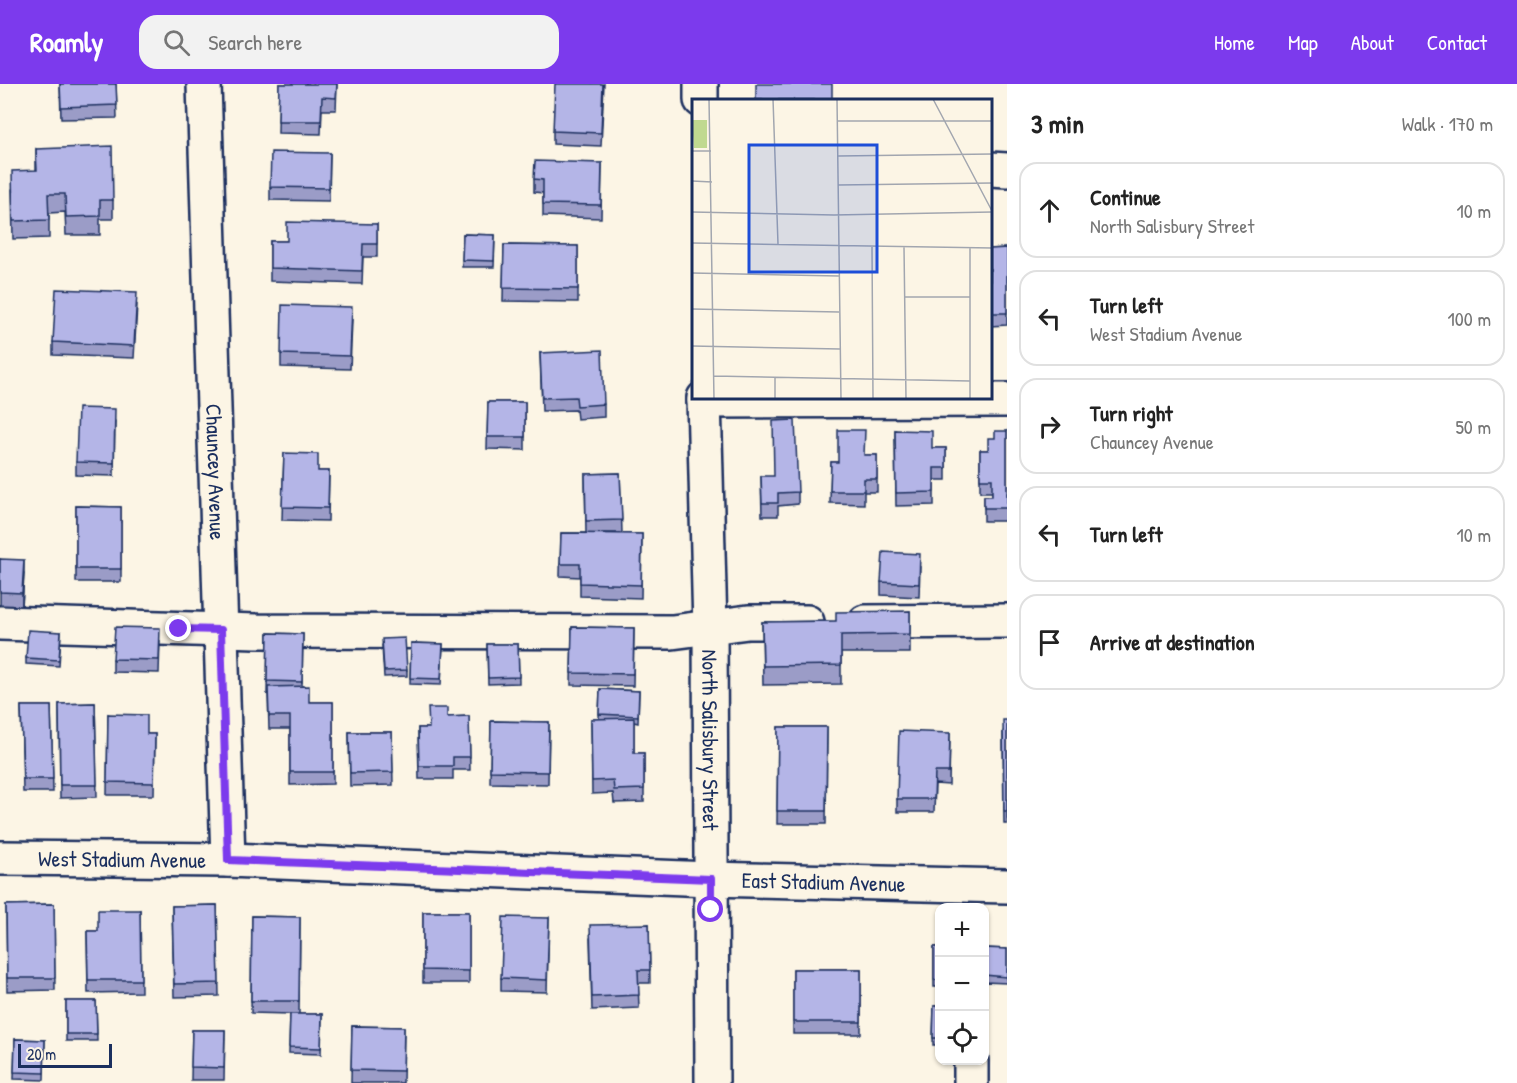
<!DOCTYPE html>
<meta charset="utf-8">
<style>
body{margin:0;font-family:"Patrick Hand",sans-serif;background:#f2f2f2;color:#222}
.controls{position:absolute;right:18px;bottom:18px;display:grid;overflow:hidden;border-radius:12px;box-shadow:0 2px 4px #0004}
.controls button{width:54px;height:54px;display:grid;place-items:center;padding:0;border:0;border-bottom:2px solid #e0e0e0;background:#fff;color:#222;font:30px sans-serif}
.scale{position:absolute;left:18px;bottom:15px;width:94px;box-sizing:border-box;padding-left:6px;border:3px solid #1b2f5e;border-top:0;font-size:16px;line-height:21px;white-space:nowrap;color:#1b2f5e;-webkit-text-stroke:4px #fcf5e5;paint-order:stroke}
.stop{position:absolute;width:18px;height:18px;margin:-14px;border:4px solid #7c3aed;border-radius:50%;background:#fff}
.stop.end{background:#7c3aed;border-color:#fff;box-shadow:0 2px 6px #0008}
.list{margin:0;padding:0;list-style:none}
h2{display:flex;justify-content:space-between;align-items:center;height:78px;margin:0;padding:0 24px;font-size:26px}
h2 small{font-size:20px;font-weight:400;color:#767676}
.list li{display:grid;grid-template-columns:39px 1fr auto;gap:18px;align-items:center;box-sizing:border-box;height:96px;margin:0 12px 12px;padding:0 12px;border:2px solid #e0e0e0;border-radius:18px}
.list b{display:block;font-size:22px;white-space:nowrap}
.list p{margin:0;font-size:20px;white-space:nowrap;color:#767676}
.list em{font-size:20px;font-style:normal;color:#767676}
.icon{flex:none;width:33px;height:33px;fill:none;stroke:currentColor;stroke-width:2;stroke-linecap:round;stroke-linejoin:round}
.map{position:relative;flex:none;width:1007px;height:999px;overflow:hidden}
header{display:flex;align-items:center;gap:36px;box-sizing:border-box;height:84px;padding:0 30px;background:#7c3aed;color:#fff}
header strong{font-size:28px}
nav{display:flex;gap:33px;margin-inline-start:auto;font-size:21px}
.search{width:420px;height:54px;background:#f2f2f2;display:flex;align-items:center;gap:15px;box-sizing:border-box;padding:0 21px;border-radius:18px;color:#767676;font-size:22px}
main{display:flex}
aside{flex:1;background:#fff}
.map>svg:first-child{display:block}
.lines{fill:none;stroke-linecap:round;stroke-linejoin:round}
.minor-casing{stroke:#1b2f5e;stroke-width:38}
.minor{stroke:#fcf5e5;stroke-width:33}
.wall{fill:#9b9cc7;stroke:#1b2f5e;stroke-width:1.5}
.shaded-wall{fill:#7e7fa2;stroke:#1b2f5e;stroke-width:1.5}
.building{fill:#b4b5e7;stroke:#1b2f5e;stroke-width:1.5}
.route{stroke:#7c3aed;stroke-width:8}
.labels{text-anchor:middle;stroke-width:4.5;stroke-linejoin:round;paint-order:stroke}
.street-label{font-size:22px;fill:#1b2f5e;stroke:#fcf5e5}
.inset-road{fill:none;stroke:#a2a6af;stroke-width:1.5}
.view{fill:#1d4ed8;fill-opacity:0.15;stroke:#1d4ed8;stroke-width:3}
.inset-edge{fill:none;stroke:#1b2f5e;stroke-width:3}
</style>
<header>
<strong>Roamly</strong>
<div class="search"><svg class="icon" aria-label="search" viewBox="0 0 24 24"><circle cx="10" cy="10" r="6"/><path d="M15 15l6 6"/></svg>Search here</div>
<nav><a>Home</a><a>Map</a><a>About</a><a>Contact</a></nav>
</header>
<main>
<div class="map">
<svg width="1007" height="999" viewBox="0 0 1007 999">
<rect width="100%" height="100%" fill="#fcf5e5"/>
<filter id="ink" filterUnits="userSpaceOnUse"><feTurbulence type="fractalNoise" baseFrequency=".0167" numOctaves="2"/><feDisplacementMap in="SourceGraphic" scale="12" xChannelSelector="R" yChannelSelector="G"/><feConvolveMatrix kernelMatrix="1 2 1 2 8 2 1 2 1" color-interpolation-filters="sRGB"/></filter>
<g filter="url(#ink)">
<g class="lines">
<defs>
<g id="minor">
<path id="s1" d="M 204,0 L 228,776"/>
<path d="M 701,0 L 701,16"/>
<path d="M 990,85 L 1007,86"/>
<path id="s2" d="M 704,314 L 710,544 L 712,999"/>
<path d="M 704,317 L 1007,316"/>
<path d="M 865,538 L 1007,537"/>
<path d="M 0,539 L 256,547 L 672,548 L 748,538 L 807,538"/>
<path id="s3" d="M 0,774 L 228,776 L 710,795 L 1007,802"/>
<path d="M 971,976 L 971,999"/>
</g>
</defs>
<use href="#minor" class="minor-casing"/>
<use href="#minor" class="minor"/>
</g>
<path class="wall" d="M 60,0 L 116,0 L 117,34 L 61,35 Z
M 279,0 L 337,0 L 336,26 L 322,26 L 321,50 L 278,49 Z
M 604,0 L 601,62 L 553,60 L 553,47 Z
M 36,65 L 113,116 L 113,135 L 100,135 L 100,151 L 66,151 L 65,128 L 49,129 L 49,154 L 13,155 L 12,105 L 36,86 Z
M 330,69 L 329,117 L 270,116 L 270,103 Z
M 602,79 L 601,134 L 543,132 L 543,109 L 534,108 L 534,95 Z
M 377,140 L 377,173 L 363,173 L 362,200 L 270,197 L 270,157 L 287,157 Z
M 463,150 L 495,151 L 494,183 L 462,183 Z
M 504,161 L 578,162 L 578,218 L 503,217 Z
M 1007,164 L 1007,241 L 990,242 L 990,165 Z
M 137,221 L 134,274 L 53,271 L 53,258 Z
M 352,236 L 350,285 L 281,283 L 281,270 Z
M 540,269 L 604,320 L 604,333 L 577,335 L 576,326 L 542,327 Z
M 488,318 L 525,318 L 525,366 L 487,365 Z
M 115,338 L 114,392 L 76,391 L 76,378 Z
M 895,346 L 932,364 L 946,364 L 946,396 L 934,396 L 934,421 L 896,422 Z
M 1007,347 L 1007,437 L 984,437 L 984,412 L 992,412 L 992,408 L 980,408 L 980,366 L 988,366 Z
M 284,369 L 318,387 L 329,387 L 328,437 L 282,436 Z
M 864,371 L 877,371 L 877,408 L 864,408 L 864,420 L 830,419 L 831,378 L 838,378 Z
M 620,389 L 622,449 L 601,449 L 642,450 L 641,514 L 580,512 L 580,493 L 560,492 L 561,449 L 586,449 L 585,390 Z
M 761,392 L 798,408 L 798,420 L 778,422 L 778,432 L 762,432 Z
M 76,422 L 121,423 L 121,498 L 76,498 Z
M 0,475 L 24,489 L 22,522 L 0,521 Z
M 920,483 L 919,513 L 881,511 L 881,498 Z
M 910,527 L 910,569 L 841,569 L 841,600 L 763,601 L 762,538 L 836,537 Z
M 572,543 L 634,544 L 633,602 L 571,601 Z
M 61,548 L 59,582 L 26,580 L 26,574 Z
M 268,549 L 303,550 L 302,602 L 309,618 L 333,618 L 333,700 L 290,701 L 290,645 L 269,645 L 268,610 L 267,610 Z
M 160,557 L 159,589 L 113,588 L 113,575 Z
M 411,559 L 443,560 L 441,601 L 410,600 Z
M 487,560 L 518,560 L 519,599 L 488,600 Z
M 382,562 L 407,586 L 407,592 L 384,593 Z
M 600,605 L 639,607 L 638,639 L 634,638 L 634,669 L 644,669 L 644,718 L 614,719 L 613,709 L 592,710 L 591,635 L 599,635 Z
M 95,619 L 97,713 L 60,714 L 59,620 Z
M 21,622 L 51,622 L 53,708 L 23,708 Z
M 108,630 L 147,650 L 155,650 L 154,711 L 107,711 Z
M 469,632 L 470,686 L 453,686 L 453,695 L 419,695 L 418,644 L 428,644 L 447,633 Z
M 1007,636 L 1007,740 L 1004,740 L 1003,648 Z
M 491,637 L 549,638 L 548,700 L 490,699 Z
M 778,643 L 827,643 L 826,740 L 777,740 Z
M 349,648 L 392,648 L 393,701 L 350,702 Z
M 950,649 L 949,701 L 935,700 L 934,728 L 897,728 L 897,715 Z
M 54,820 L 55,906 L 7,907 L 6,821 Z
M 217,821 L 219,912 L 174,913 L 172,822 Z
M 140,826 L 141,908 L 88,909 L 87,847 L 98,847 Z
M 423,828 L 469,828 L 469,899 L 423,899 Z
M 252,832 L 300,833 L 299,930 L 322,930 L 321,970 L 289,969 L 290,930 L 251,929 Z
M 549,834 L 547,908 L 501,907 L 501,894 Z
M 649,840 L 650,899 L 638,899 L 639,924 L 592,926 L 590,854 Z
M 934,863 L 939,863 L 939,903 L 934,903 Z
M 984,864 L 1007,865 L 1007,899 L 984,898 Z
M 793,885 L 861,885 L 861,950 L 793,950 Z
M 66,917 L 96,917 L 97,957 L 66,957 Z
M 934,922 L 939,922 L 939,961 L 933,961 Z
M 352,942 L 404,943 L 403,999 L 351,999 Z
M 192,946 L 225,946 L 224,996 L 191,996 Z
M 15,955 L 45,956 L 44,996 L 14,995 Z"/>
<path class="shaded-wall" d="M 24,476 L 24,489 L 22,522 L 22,509 Z"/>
<path class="building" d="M 60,0 L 116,0 L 117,21 L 61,23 Z
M 279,0 L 337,0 L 336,14 L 322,13 L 321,37 L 278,37 Z
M 555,0 L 603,0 L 601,49 L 553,47 Z
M 756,0 L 832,0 L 832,16 L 756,16 Z
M 112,62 L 113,116 L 100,116 L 100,132 L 66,133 L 65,110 L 48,110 L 49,136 L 13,137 L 12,87 L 37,86 L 36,65 Z
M 271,68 L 330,69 L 329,104 L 270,103 Z
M 535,77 L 602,79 L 601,121 L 543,120 L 543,96 L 534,95 Z
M 287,138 L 377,140 L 377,160 L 363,160 L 362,187 L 270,184 L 270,157 L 287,157 Z
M 463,150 L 495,151 L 494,177 L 462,176 Z
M 504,161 L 578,162 L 578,205 L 503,204 Z
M 1007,164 L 1007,229 L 990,229 L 990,165 Z
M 56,205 L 137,208 L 134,262 L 53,258 Z
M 282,221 L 352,223 L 350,272 L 281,270 Z
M 602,266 L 604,320 L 577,322 L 576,313 L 542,314 L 540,269 Z
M 488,318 L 525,318 L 525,353 L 487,353 Z
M 78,324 L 115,325 L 114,379 L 76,378 Z
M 795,336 L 798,408 L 778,409 L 778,419 L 762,419 L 761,392 L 774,392 L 773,337 Z
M 838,346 L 865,346 L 864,371 L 877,371 L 877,395 L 864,395 L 864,407 L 830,407 L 831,378 L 838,378 Z
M 895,346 L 932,347 L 932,364 L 946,364 L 946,384 L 934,384 L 934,408 L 896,409 Z
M 995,347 L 1007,347 L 1007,424 L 984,424 L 984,412 L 992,412 L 992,395 L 980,395 L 980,366 L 988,366 L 988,354 L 995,354 Z
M 284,369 L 318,370 L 318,387 L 329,387 L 328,424 L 282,423 Z
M 620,389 L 622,436 L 586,437 L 585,390 Z
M 76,422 L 121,423 L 121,485 L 76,485 Z
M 561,449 L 642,450 L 641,501 L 580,499 L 580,480 L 560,480 Z
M 883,468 L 920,470 L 919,500 L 881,498 Z
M 0,475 L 24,476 L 22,509 L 0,508 Z
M 910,527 L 910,550 L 841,551 L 841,581 L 763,582 L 762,538 L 836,537 L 836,528 Z
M 115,543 L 160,544 L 159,576 L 113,575 Z
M 572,543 L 634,544 L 633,590 L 571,589 Z
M 28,546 L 61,548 L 59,576 L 26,574 Z
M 268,549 L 303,550 L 302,598 L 267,597 Z
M 405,554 L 407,586 L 384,587 L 382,555 Z
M 411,559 L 443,560 L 441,595 L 410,594 Z
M 487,560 L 518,560 L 519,593 L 488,594 Z
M 309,602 L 309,618 L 333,618 L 333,688 L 290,688 L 290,632 L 269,632 L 268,603 Z
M 600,605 L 639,607 L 638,632 L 599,630 Z
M 95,619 L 97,701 L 60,701 L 59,620 Z
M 21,622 L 51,622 L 53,695 L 23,695 Z
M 428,624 L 447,624 L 447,633 L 469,632 L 470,673 L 453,673 L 453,682 L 419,682 L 418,644 L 429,644 Z
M 108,630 L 147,631 L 147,650 L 155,650 L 154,699 L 107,698 Z
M 634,634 L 634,669 L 644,669 L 644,705 L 614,706 L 613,696 L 592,697 L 591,635 Z
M 1003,636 L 1007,636 L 1007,727 L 1004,727 Z
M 491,637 L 549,638 L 548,688 L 490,687 Z
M 778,643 L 827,643 L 826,727 L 777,727 Z
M 899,647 L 950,649 L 949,688 L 935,688 L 934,715 L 897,715 Z
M 349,648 L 392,648 L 393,688 L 350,689 Z
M 54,820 L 55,894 L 7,894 L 6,821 Z
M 217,821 L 219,899 L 174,900 L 172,822 Z
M 98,826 L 140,826 L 141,896 L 88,896 L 87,847 L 98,847 Z
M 423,828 L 469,828 L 469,887 L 423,886 Z
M 252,832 L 300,833 L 299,917 L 251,917 Z
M 503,833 L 549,834 L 547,896 L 501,894 Z
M 649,840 L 650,886 L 638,886 L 639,911 L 592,913 L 590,841 Z
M 934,863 L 939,863 L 939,896 L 934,896 Z
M 984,864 L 1007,865 L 1007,893 L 984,891 Z
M 793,885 L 861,885 L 861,938 L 793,938 Z
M 66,917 L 96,917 L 97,950 L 66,950 Z
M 934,922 L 939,922 L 939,954 L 933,954 Z
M 290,930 L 322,930 L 321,964 L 289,963 Z
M 352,942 L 404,943 L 403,987 L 351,986 Z
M 192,946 L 225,946 L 224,984 L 191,983 Z
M 15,955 L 45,956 L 44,989 L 14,988 Z"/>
</g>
<g class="lines" filter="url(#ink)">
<path class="route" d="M 179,545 L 221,546 L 228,776 L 711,795 L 711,826"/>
</g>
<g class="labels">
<g class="street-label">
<text dy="8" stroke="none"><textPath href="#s1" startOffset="388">Chauncey Avenue</textPath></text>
<text dy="8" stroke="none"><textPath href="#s2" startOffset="342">North Salisbury Street</textPath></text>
<text dy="8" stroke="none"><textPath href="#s3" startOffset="122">West Stadium Avenue</textPath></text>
<text dy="8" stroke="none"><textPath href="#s3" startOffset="824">East Stadium Avenue</textPath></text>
</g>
</g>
<g transform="translate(692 15)">
<rect width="300" height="300" fill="#fcf5e5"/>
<path d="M 0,21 L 15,21 L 15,49 L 2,49 Z" fill="#c0d990"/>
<path class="inset-road" d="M 17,0 L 22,300M 81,0 L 86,145M 145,0 L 149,300M 241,0 L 300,112M 145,22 L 300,22M 0,52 L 19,52M 146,57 L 300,55M 0,82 L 20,83M 146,86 L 300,84M 0,113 L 142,116 L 300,113M 0,144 L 300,149M 180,148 L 181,300M 212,148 L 214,300M 278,149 L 278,300M 0,174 L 147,177M 212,198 L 278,198M 0,210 L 147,213M 0,247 L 148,250M 22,277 L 278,282M 83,278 L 83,300"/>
<path class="view" d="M 57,46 L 185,46 L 185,173 L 57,173 Z"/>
<rect width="300" height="300" class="inset-edge"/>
</g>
</svg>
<div class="controls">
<button>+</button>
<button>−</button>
<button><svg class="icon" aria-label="locate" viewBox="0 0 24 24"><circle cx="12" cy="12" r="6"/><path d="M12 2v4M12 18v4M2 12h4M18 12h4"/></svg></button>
</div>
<div class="scale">20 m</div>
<div class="stop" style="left:711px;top:826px"></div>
<div class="stop end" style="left:179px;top:545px"></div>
</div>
<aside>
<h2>3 min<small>Walk · 170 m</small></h2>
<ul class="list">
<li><svg class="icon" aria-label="ahead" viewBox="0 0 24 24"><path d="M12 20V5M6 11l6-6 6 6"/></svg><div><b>Continue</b><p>North Salisbury Street</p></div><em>10 m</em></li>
<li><svg class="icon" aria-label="left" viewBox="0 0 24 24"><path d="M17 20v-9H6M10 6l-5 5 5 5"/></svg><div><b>Turn left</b><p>West Stadium Avenue</p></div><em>100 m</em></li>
<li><svg class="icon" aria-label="right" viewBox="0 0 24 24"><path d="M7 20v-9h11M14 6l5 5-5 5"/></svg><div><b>Turn right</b><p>Chauncey Avenue</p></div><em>50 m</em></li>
<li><svg class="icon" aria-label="left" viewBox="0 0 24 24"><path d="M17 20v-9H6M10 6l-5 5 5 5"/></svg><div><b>Turn left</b></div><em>10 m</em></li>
<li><svg class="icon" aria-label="arrive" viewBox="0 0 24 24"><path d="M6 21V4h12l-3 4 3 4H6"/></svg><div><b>Arrive at destination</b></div></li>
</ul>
</aside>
</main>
